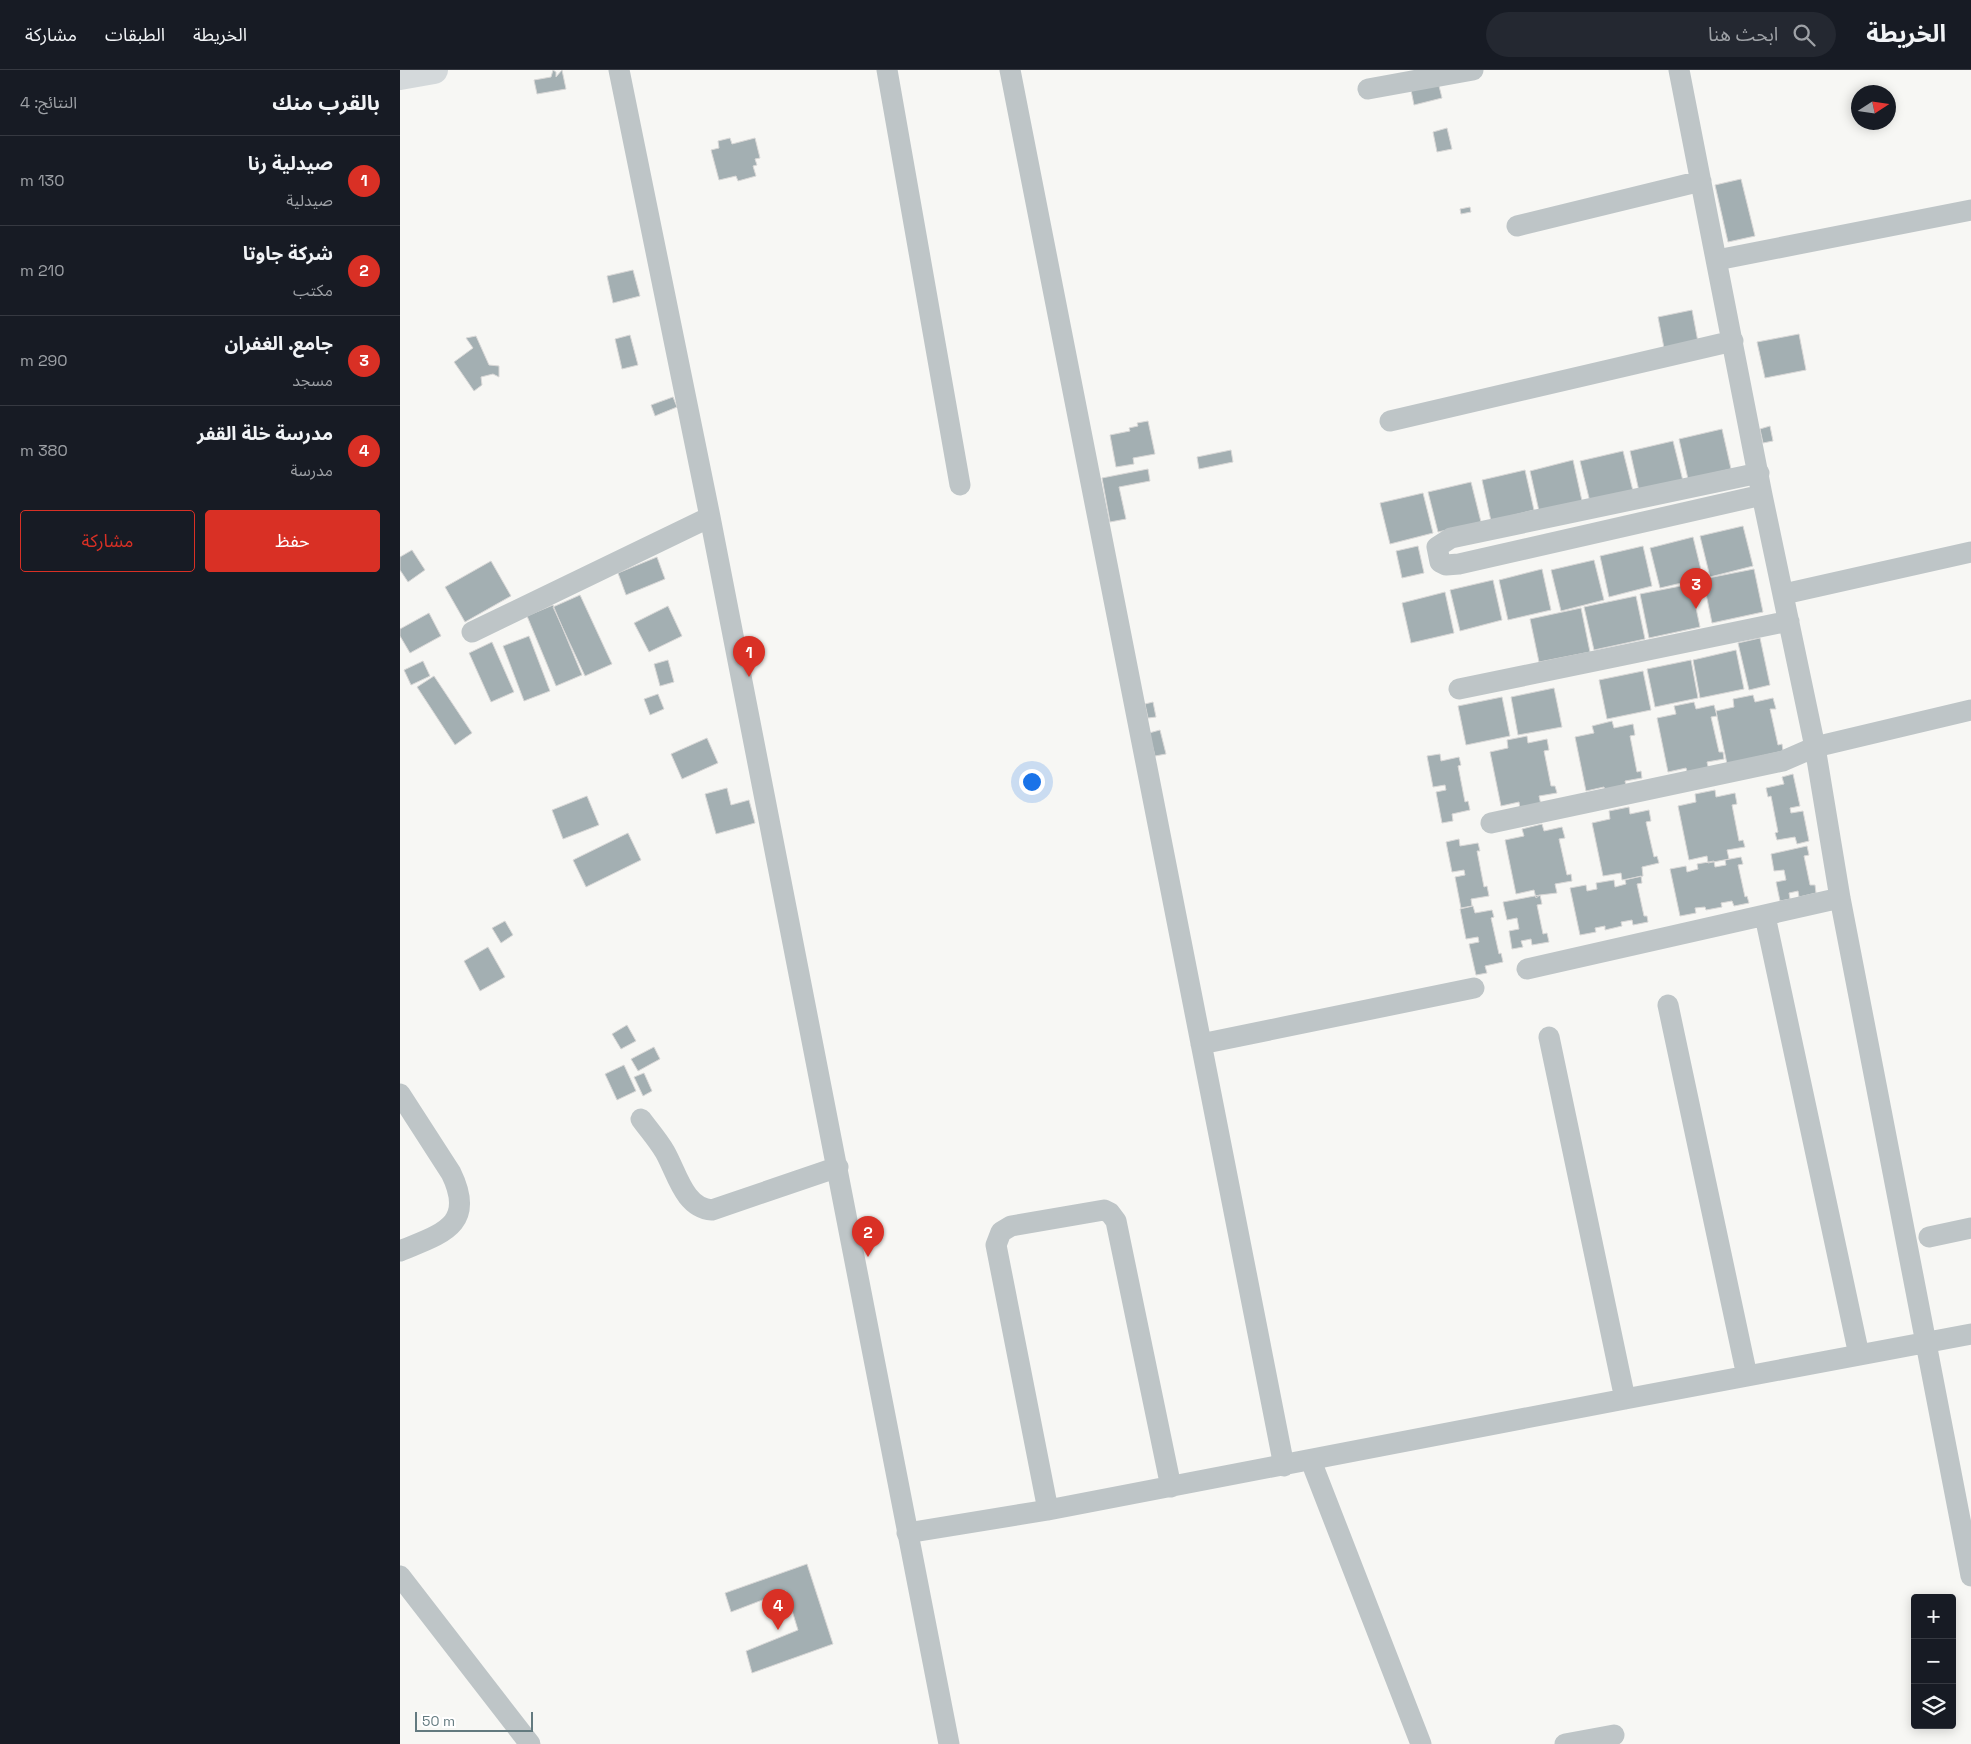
<!DOCTYPE html>
<html lang="ar">
<meta charset="utf-8">
<style>
body{margin:0;font-family:"Space Grotesk","Noto Sans Arabic",sans-serif;background:#242831;color:#f1f3f6;direction:rtl}
.controls{position:absolute;right:15px;bottom:15px;display:grid;overflow:hidden;border-radius:5px;box-shadow:0 2px 12px #0003}
.controls button{width:45px;height:45px;display:grid;place-items:center;padding:0;border:0;border-bottom:1px solid #363941;background:#171b24;color:#f1f3f6;font:25px sans-serif}
.compass{position:absolute;left:1451px;top:15px;width:45px;height:45px;border-radius:50%;background:#171b24;box-shadow:0 2px 12px #0003;rotate:78deg}
.scale{position:absolute;left:15px;bottom:12px;width:118px;box-sizing:border-box;padding-left:5px;border:2px solid #637a7f;border-top:0;font-size:14px;line-height:18px;white-space:nowrap;color:#637a7f;-webkit-text-stroke:4px #fff;paint-order:stroke}
.you{position:absolute;left:631px;top:711px;width:18px;height:18px;margin:-12px;border:4px solid #fff;border-radius:50%;background:#1a73e8;box-shadow:0 0 0 8px #1a73e833}
.badge{display:grid;place-items:center;width:32px;height:32px;border-radius:50%;background:#d93025;color:#fff;font-size:16px;font-weight:700}
.pin{position:absolute;translate:-50% -41px;filter:drop-shadow(0 1px 2px #0008)}
.pin::after{content:'';position:absolute;top:26px;width:18px;height:15px;background:inherit;clip-path:polygon(0 0,100% 0,50% 100%)}
.list{margin:0;padding:0;list-style:none}
h2{display:flex;justify-content:space-between;align-items:center;height:65px;margin:0;padding:0 20px;font-size:21px}
h2 small{font-size:16px;font-weight:400;color:#9ea1a6}
.list li{display:grid;grid-template-columns:32px 1fr auto;gap:15px;align-items:center;box-sizing:border-box;height:90px;padding:0 20px;border-top:1px solid #363941}
.list b{display:block;font-size:19px;white-space:nowrap}
.list p{margin:0;font-size:16px;white-space:nowrap;color:#9ea1a6}
.list em{font-size:16px;font-style:normal;color:#9ea1a6}
.actions{display:flex;gap:10px;padding:15px 20px}
.actions a{flex:1;padding:11px 0;border:1px solid #d93025;border-radius:5px;text-align:center;font-size:18px;color:#d93025}
.actions .main{background:#d93025;color:#fff}
.icon{flex:none;width:28px;height:28px;fill:none;stroke:currentColor;stroke-width:2;stroke-linecap:round;stroke-linejoin:round}
.map{position:relative;flex:none;width:1571px;height:1674px;overflow:hidden;direction:ltr}
header{display:flex;align-items:center;gap:30px;box-sizing:border-box;height:70px;padding:0 25px;background:#171b24;border-bottom:1px solid #363941}
header strong{font-size:24px}
nav{display:flex;gap:28px;margin-inline-start:auto;font-size:18px}
.search{width:350px;height:45px;background:#242831;display:flex;align-items:center;gap:12px;box-sizing:border-box;padding:0 18px;border-radius:28px;color:#9ea1a6;font-size:19px}
main{display:flex}
aside{flex:1;background:#171b24}
.map>svg:first-child{display:block}
.building{fill:#a3afb2;stroke:#d9d8d7}
.lines{fill:none;stroke-linecap:round;stroke-linejoin:round}
.minor{stroke:#bec5c7;stroke-width:21}
.major{stroke:#d4d9db;stroke-width:28}
</style>
<header>
<strong>الخريطة</strong>
<div class="search"><svg class="icon" aria-label="search" viewBox="0 0 24 24"><circle cx="10" cy="10" r="6"/><path d="M15 15l6 6"/></svg>ابحث هنا</div>
<nav><a>الخريطة</a><a>الطبقات</a><a>مشاركة</a></nav>
</header>
<main>
<div class="map">
<svg width="1571" height="1674" viewBox="0 0 1571 1674">
<rect width="100%" height="100%" fill="#f7f7f4"/>
<path class="building" d="M 153,0 L 156,2 L 156,7 L 162,0 L 166,19 L 137,24 L 134,10 L 151,7 Z
M 1037,8 L 1042,28 L 1014,35 L 1010,15 Z
M 1047,58 L 1052,79 L 1037,82 L 1033,62 Z
M 330,68 L 332,74 L 355,68 L 360,88 L 355,89 L 357,95 L 353,96 L 356,106 L 338,111 L 336,106 L 319,110 L 311,80 L 319,78 L 318,71 Z
M 1341,109 L 1355,166 L 1328,172 L 1315,115 Z
M 1070,137 L 1071,142 L 1061,144 L 1060,139 Z
M 233,200 L 240,226 L 213,233 L 207,206 Z
M 1292,240 L 1298,272 L 1264,278 L 1258,247 Z
M 1399,264 L 1406,300 L 1365,308 L 1357,272 Z
M 230,265 L 238,295 L 222,299 L 215,269 Z
M 76,266 L 89,295 L 99,296 L 99,307 L 93,304 L 81,307 L 82,315 L 74,321 L 54,292 L 73,278 L 66,268 Z
M 273,327 L 277,337 L 255,346 L 251,335 Z
M 748,351 L 755,384 L 733,388 L 734,394 L 716,397 L 710,365 L 730,361 L 729,358 L 738,356 L 737,353 Z
M 1370,356 L 1373,371 L 1363,373 L 1360,359 Z
M 1322,359 L 1331,399 L 1288,409 L 1279,369 Z
M 1273,371 L 1283,411 L 1239,421 L 1230,381 Z
M 831,380 L 833,392 L 799,399 L 797,387 Z
M 1223,381 L 1233,421 L 1190,432 L 1180,391 Z
M 1173,390 L 1182,431 L 1139,441 L 1130,401 Z
M 748,399 L 750,411 L 719,417 L 726,449 L 710,452 L 702,408 Z
M 1125,400 L 1134,440 L 1091,451 L 1082,410 Z
M 1071,412 L 1081,452 L 1038,462 L 1028,422 Z
M 1023,423 L 1033,463 L 990,474 L 980,433 Z
M 1343,456 L 1353,496 L 1310,507 L 1300,466 Z
M 1293,467 L 1303,508 L 1260,518 L 1250,478 Z
M 1018,476 L 1024,503 L 1002,508 L 996,481 Z
M 1243,476 L 1252,516 L 1209,527 L 1200,486 Z
M 12,480 L 25,500 L 8,512 L 0,500 L 0,487 Z
M 257,487 L 265,509 L 226,525 L 218,503 Z
M 1194,490 L 1204,530 L 1161,541 L 1151,500 Z
M 91,491 L 111,526 L 65,552 L 45,517 Z
M 1142,499 L 1151,540 L 1108,550 L 1099,510 Z
M 1354,499 L 1363,542 L 1312,553 L 1303,509 Z
M 1093,510 L 1102,550 L 1060,561 L 1050,520 Z
M 1291,514 L 1300,557 L 1249,568 L 1240,524 Z
M 1045,522 L 1054,563 L 1011,573 L 1002,533 Z
M 180,525 L 212,594 L 185,606 L 153,537 Z
M 1236,526 L 1245,569 L 1194,580 L 1184,537 Z
M 153,535 L 182,605 L 156,616 L 127,546 Z
M 268,536 L 282,566 L 249,582 L 234,553 Z
M 1181,538 L 1190,582 L 1139,592 L 1130,549 Z
M 29,543 L 41,566 L 10,583 L 0,566 L 0,559 Z
M 129,566 L 150,621 L 124,631 L 103,576 Z
M 1360,568 L 1370,615 L 1349,620 L 1338,573 Z
M 92,572 L 114,622 L 91,632 L 69,583 Z
M 1336,580 L 1344,619 L 1300,628 L 1293,590 Z
M 268,590 L 274,612 L 260,616 L 254,594 Z
M 1291,590 L 1298,628 L 1255,637 L 1247,599 Z
M 23,591 L 30,606 L 11,615 L 4,600 Z
M 1243,601 L 1251,640 L 1207,649 L 1199,610 Z
M 34,606 L 72,663 L 55,675 L 17,617 Z
M 1154,618 L 1162,657 L 1118,665 L 1111,627 Z
M 258,624 L 264,639 L 250,645 L 244,629 Z
M 1353,625 L 1355,632 L 1373,628 L 1376,639 L 1370,639 L 1378,675 L 1382,674 L 1383,681 L 1327,694 L 1316,641 L 1334,637 L 1333,629 Z
M 1102,627 L 1110,666 L 1066,675 L 1058,636 Z
M 753,632 L 756,647 L 748,648 L 745,634 Z
M 1294,632 L 1296,639 L 1314,635 L 1317,646 L 1311,647 L 1319,682 L 1323,682 L 1324,689 L 1307,692 L 1309,701 L 1288,705 L 1286,698 L 1268,702 L 1257,648 L 1276,644 L 1274,636 Z
M 1212,651 L 1214,658 L 1233,654 L 1235,665 L 1230,666 L 1237,702 L 1241,701 L 1242,708 L 1225,711 L 1227,720 L 1206,724 L 1204,717 L 1186,721 L 1175,667 L 1194,663 L 1192,656 Z
M 760,660 L 766,684 L 755,686 L 749,663 Z
M 1127,666 L 1128,673 L 1147,669 L 1149,680 L 1144,681 L 1151,716 L 1155,716 L 1157,723 L 1139,726 L 1141,735 L 1120,739 L 1119,732 L 1101,736 L 1090,682 L 1108,678 L 1107,670 Z
M 307,668 L 318,693 L 282,709 L 271,684 Z
M 1040,684 L 1041,691 L 1059,687 L 1061,695 L 1058,696 L 1065,732 L 1068,731 L 1070,740 L 1052,744 L 1053,751 L 1042,753 L 1036,722 L 1046,720 L 1045,715 L 1033,717 L 1027,686 Z
M 1393,704 L 1400,736 L 1390,738 L 1391,743 L 1403,741 L 1409,771 L 1397,774 L 1395,767 L 1377,770 L 1375,763 L 1378,762 L 1371,726 L 1368,727 L 1366,718 L 1384,714 L 1382,707 Z
M 327,718 L 331,735 L 349,730 L 355,753 L 316,764 L 305,724 Z
M 1315,720 L 1316,727 L 1335,723 L 1337,734 L 1332,735 L 1339,771 L 1343,770 L 1345,777 L 1327,780 L 1329,789 L 1308,793 L 1307,786 L 1289,790 L 1278,736 L 1296,732 L 1295,724 Z
M 187,726 L 199,755 L 163,769 L 152,740 Z
M 1229,737 L 1230,744 L 1249,740 L 1251,751 L 1246,752 L 1254,787 L 1257,786 L 1259,793 L 1242,797 L 1243,806 L 1222,810 L 1221,803 L 1203,806 L 1192,753 L 1210,749 L 1209,741 Z
M 1142,754 L 1144,761 L 1162,757 L 1165,768 L 1159,769 L 1167,805 L 1171,804 L 1172,811 L 1155,814 L 1157,823 L 1140,825 L 1136,828 L 1134,820 L 1116,824 L 1105,770 L 1124,766 L 1122,759 Z
M 228,763 L 241,790 L 186,817 L 173,790 Z
M 1059,769 L 1060,776 L 1078,773 L 1080,781 L 1077,781 L 1084,817 L 1087,816 L 1089,826 L 1071,829 L 1072,836 L 1061,838 L 1055,807 L 1065,805 L 1064,800 L 1052,802 L 1046,772 Z
M 1407,776 L 1409,785 L 1404,786 L 1410,815 L 1415,815 L 1416,823 L 1399,827 L 1398,821 L 1389,823 L 1390,829 L 1380,831 L 1376,812 L 1386,810 L 1384,800 L 1374,801 L 1371,784 Z
M 1341,787 L 1343,794 L 1338,795 L 1345,827 L 1347,826 L 1349,833 L 1334,836 L 1332,831 L 1321,833 L 1322,837 L 1306,840 L 1305,837 L 1295,838 L 1296,843 L 1280,846 L 1270,799 L 1286,796 L 1287,802 L 1298,799 L 1297,794 L 1314,791 L 1315,797 L 1326,795 L 1325,790 Z
M 1241,806 L 1242,813 L 1237,814 L 1244,846 L 1247,846 L 1248,852 L 1233,855 L 1232,850 L 1221,852 L 1222,856 L 1205,860 L 1205,856 L 1195,858 L 1196,862 L 1180,865 L 1170,818 L 1186,815 L 1187,821 L 1197,819 L 1196,813 L 1214,810 L 1215,817 L 1226,814 L 1225,810 Z
M 1140,825 L 1142,834 L 1137,835 L 1143,864 L 1147,863 L 1149,872 L 1132,875 L 1131,869 L 1121,871 L 1123,877 L 1112,879 L 1109,861 L 1119,859 L 1117,848 L 1107,850 L 1103,832 Z
M 1073,836 L 1075,843 L 1092,840 L 1094,847 L 1091,848 L 1099,884 L 1101,883 L 1103,892 L 1085,896 L 1087,903 L 1076,905 L 1069,874 L 1079,872 L 1078,867 L 1066,869 L 1060,839 Z
M 105,851 L 113,865 L 101,873 L 92,858 Z
M 88,877 L 105,907 L 80,921 L 64,891 Z
M 227,955 L 236,971 L 221,979 L 212,964 Z
M 254,977 L 260,989 L 238,1001 L 231,989 Z
M 224,995 L 236,1021 L 217,1030 L 205,1004 Z
M 244,1003 L 252,1021 L 243,1026 L 234,1007 Z
M 407,1494 L 433,1574 L 352,1603 L 346,1581 L 398,1560 L 386,1521 L 331,1542 L 325,1523 Z"/>
<g class="lines">
<path class="minor" d="M 219,0 L 310,447 L 549,1674
M 487,0 L 560,415
M 610,0 L 884,1396
M 1279,0 L 1362,425 L 1415,677 L 1440,828 L 1571,1506
M 968,19 L 1073,0
M 1117,156 L 1301,111
M 1317,190 L 1571,140
M 990,351 L 1333,271
M 1359,403 L 1051,468 L 1037,477 L 1040,492 L 1046,495 L 1059,494 L 1362,425
M 1384,524 L 1571,482
M 72,562 L 310,447
M 1059,619 L 1389,551
M 1091,753 L 1383,691 L 1415,677 L 1571,640
M 1365,846 L 1459,1285
M 1127,899 L 1440,828
M 1268,935 L 1347,1306
M 1149,967 L 1225,1329
M 801,974 L 1074,918
M 0,1024 L 51,1103 C 77,1156 40,1164 0,1181
M 241,1049 C 249,1060 258,1070 265,1082 C 277,1103 284,1138 312,1140 L 438,1097
M 1529,1167 L 1571,1158
M 911,1391 L 1021,1674
M 648,1440 L 596,1175 L 601,1162 L 611,1156 L 704,1140 L 710,1143 L 716,1151 L 771,1417
M 507,1463 L 648,1440 L 1225,1329 L 1571,1264
M 0,1506 L 130,1674
M 1165,1674 L 1214,1665"/>
<path class="major" d="M 0,6 L 34,0"/>
</g>
</svg>
<div class="controls">
<button>+</button>
<button>−</button>
<button><svg class="icon" aria-label="layers" viewBox="0 0 24 24"><path d="M12 4l9 5-9 5-9-5zM3 14l9 5 9-5"/></svg></button>
</div>
<svg class="compass" viewBox="-18 -18 36 36"><path d="M0-13l5 13h-10z" fill="#e53935"/><path d="M0 13l5-13h-10z" fill="#9ea1a6"/></svg>
<div class="scale">50 m</div>
<div class="you"></div>
<div class="pin badge" style="left:349px;top:607px">1</div>
<div class="pin badge" style="left:468px;top:1187px">2</div>
<div class="pin badge" style="left:1296px;top:539px">3</div>
<div class="pin badge" style="left:378px;top:1560px">4</div>
</div>
<aside>
<h2>بالقرب منك<small>النتائج: 4</small></h2>
<ul class="list">
<li><span class="badge">1</span><div><b>صيدلية رنا</b><p>صيدلية</p></div><em>130 m</em></li>
<li><span class="badge">2</span><div><b>شركة جاوتا</b><p>مكتب</p></div><em>210 m</em></li>
<li><span class="badge">3</span><div><b>جامع. الغفران</b><p>مسجد</p></div><em>290 m</em></li>
<li><span class="badge">4</span><div><b>مدرسة خلة القفر</b><p>مدرسة</p></div><em>380 m</em></li>
</ul>
<div class="actions"><a class="main">حفظ</a><a>مشاركة</a></div>
</aside>
</main>
